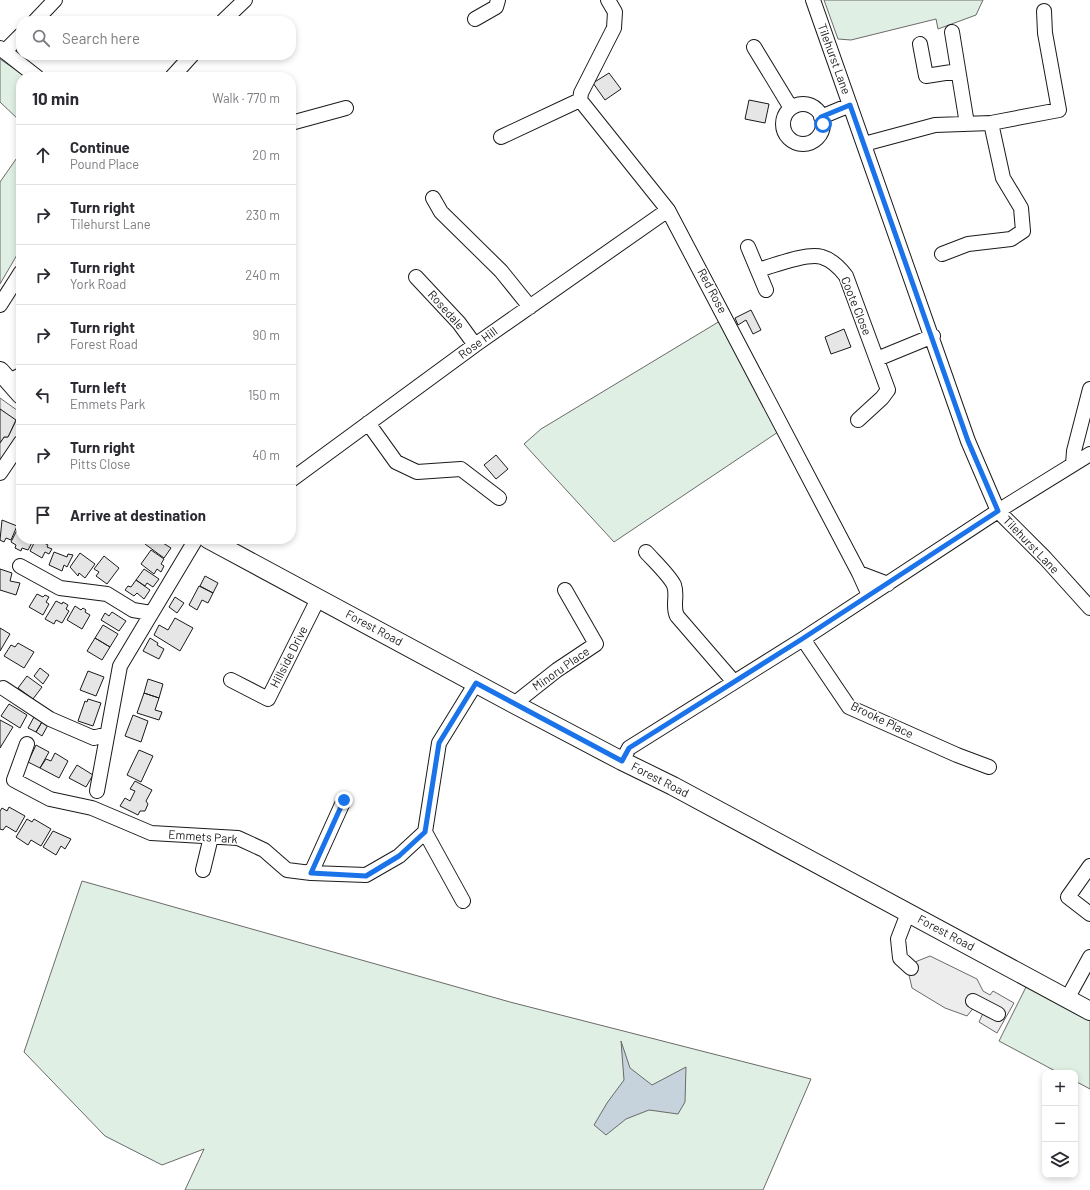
<!DOCTYPE html>
<meta charset="utf-8">
<style>
body{margin:0;font-family:Barlow,sans-serif;background:#f7f7f7;color:#2b2b33}
.controls{position:absolute;right:12px;bottom:12px;display:grid;overflow:hidden;border-radius:8px;box-shadow:0 2px 6px #0003}
.controls button{width:36px;height:36px;display:grid;place-items:center;padding:0;border:0;border-bottom:1px solid #e1e1e2;background:#fff;color:#2b2b33;font:20px sans-serif}
.stop{position:absolute;width:12px;height:12px;margin:-9px;border:3px solid #1a73e8;border-radius:50%;background:#fff}
.stop.end{background:#1a73e8;border-color:#fff;box-shadow:0 1px 4px #0008}
.list{margin:0;padding:0;list-style:none}
h2{display:flex;justify-content:space-between;align-items:center;height:52px;margin:0;padding:0 16px;font-size:17px}
h2 small{font-size:13px;font-weight:400;color:#7c7c81}
.list li{display:grid;grid-template-columns:26px 1fr auto;gap:12px;align-items:center;box-sizing:border-box;height:60px;padding:0 16px;border-top:1px solid #e1e1e2}
.list b{display:block;font-size:15px;white-space:nowrap}
.list p{margin:0;font-size:13px;white-space:nowrap;color:#7c7c81}
.list em{font-size:13px;font-style:normal;color:#7c7c81}
.icon{flex:none;width:22px;height:22px;fill:none;stroke:currentColor;stroke-width:2;stroke-linecap:round;stroke-linejoin:round}
.map{position:relative;flex:none;width:1090px;height:1190px;overflow:hidden}
.search{position:absolute;background:#fff;box-shadow:0 2px 6px #0003;left:16px;top:16px;width:280px;height:44px;display:flex;align-items:center;gap:10px;box-sizing:border-box;padding:0 14px;border-radius:16px;color:#7c7c81;font-size:15px}
.panel{position:absolute;background:#fff;box-shadow:0 2px 6px #0003;left:16px;top:72px;width:280px;height:472px;border-radius:16px}
.map>svg:first-child{display:block}
.green{fill:#e0efe3;stroke:#6a6a6a}
.parking{fill:#ededed;stroke:#6a6a6a}
.water{fill:#c6d2dc;stroke:#6a6a6a}
.building{fill:#e6e6e6;stroke:#1a1a1a}
.lines{fill:none;stroke-linecap:round;stroke-linejoin:round}
.minor-casing{stroke:#1a1a1a;stroke-width:16}
.major-casing{stroke:#1a1a1a;stroke-width:20}
.minor{stroke:#fff;stroke-width:14}
.major{stroke:#fff;stroke-width:18}
.route{stroke:#1a73e8;stroke-width:5}
.labels{text-anchor:middle;stroke-width:3;stroke-linejoin:round;paint-order:stroke}
.street-label{font-size:12px;fill:#1a1a1a;stroke:#fff}
</style>
<div class="map">
<svg width="1090" height="1190" viewBox="0 0 1090 1190">
<rect width="100%" height="100%" fill="#fff"/>
<path class="green" d="M 824,0 L 983,0 L 976,15 L 938,29 L 936,19 L 851,40 L 838,39 Z
M 0,59 L 26,77 L 21,77 L 21,122 L 0,102 Z
M 21,152 L 21,248 L 0,284 L 0,182 Z
M 720,321 L 778,432 L 614,542 L 524,444 L 541,429 Z
M 82,881 L 510,1002 L 811,1079 L 763,1190 L 185,1190 L 204,1149 L 162,1165 L 105,1136 L 24,1052 Z
M 1027,985 L 1090,1018 L 1090,1089 L 1075,1081 L 1075,1073 L 1059,1073 L 999,1041 Z"/>
<path class="parking" d="M 0,398 L 21,413 L 21,453 L 0,476 L 0,443 L 4,437 L 8,437 L 16,421 L 0,409 Z
M 930,956 L 977,979 L 983,991 L 990,995 L 993,991 L 1014,1003 L 997,1033 L 979,1022 L 984,1011 L 975,1006 L 967,1016 L 945,1008 L 912,988 L 909,975 L 911,968 L 915,962 Z"/>
<path class="water" d="M 621,1041 L 630,1068 L 652,1085 L 686,1067 L 685,1102 L 678,1114 L 649,1110 L 626,1119 L 606,1135 L 594,1125 L 607,1103 L 624,1080 Z"/>
<path class="building" d="M 609,73 L 621,89 L 605,100 L 593,83 Z
M 749,100 L 769,104 L 765,123 L 745,119 Z
M 751,310 L 761,330 L 753,334 L 746,320 L 738,325 L 735,318 Z
M 844,329 L 851,347 L 831,354 L 825,337 Z
M 0,409 L 16,420 L 8,437 L 4,437 L 0,443 Z
M 496,455 L 508,469 L 496,479 L 484,465 Z
M 2,520 L 17,526 L 11,540 L 6,538 L 4,542 L 0,540 Z
M 18,528 L 21,530 L 21,539 L 34,539 L 28,550 L 22,548 L 21,551 L 15,548 L 16,545 L 11,542 Z
M 36,539 L 48,545 L 47,547 L 52,549 L 49,554 L 45,552 L 42,558 L 30,551 Z
M 148,539 L 165,539 L 163,543 L 171,548 L 164,558 L 145,544 Z
M 151,550 L 164,559 L 161,564 L 164,566 L 161,572 L 157,569 L 154,574 L 141,564 Z
M 54,552 L 67,557 L 68,554 L 73,555 L 67,567 L 64,565 L 62,571 L 49,565 Z
M 80,553 L 95,564 L 85,578 L 79,573 L 78,576 L 70,567 Z
M 104,556 L 119,568 L 107,584 L 96,576 L 99,572 L 94,569 Z
M 0,569 L 12,573 L 10,581 L 20,583 L 16,595 L 0,590 Z
M 144,569 L 159,579 L 153,587 L 147,583 L 145,586 L 136,580 Z
M 205,576 L 218,583 L 213,593 L 200,586 Z
M 136,580 L 150,590 L 144,599 L 137,593 L 134,596 L 125,590 L 128,586 L 131,587 Z
M 199,586 L 213,593 L 208,603 L 202,600 L 197,610 L 189,605 Z
M 37,594 L 43,597 L 45,595 L 49,597 L 46,602 L 49,604 L 43,615 L 29,607 Z
M 175,597 L 184,603 L 177,613 L 169,607 Z
M 56,601 L 62,604 L 63,602 L 68,605 L 66,609 L 69,611 L 62,623 L 56,620 L 54,624 L 45,619 Z
M 75,606 L 81,610 L 83,608 L 86,610 L 85,612 L 90,615 L 82,629 L 67,620 Z
M 112,612 L 126,621 L 119,631 L 101,620 L 105,613 L 109,616 Z
M 175,618 L 193,628 L 180,651 L 154,635 L 159,625 L 168,630 Z
M 103,625 L 118,634 L 110,647 L 95,638 Z
M 0,628 L 10,634 L 0,651 Z
M 95,638 L 110,647 L 102,660 L 87,651 Z
M 150,638 L 158,643 L 157,645 L 164,649 L 159,659 L 143,651 Z
M 18,643 L 34,652 L 24,668 L 4,656 L 11,645 L 15,647 Z
M 40,668 L 49,675 L 43,684 L 34,676 Z
M 88,671 L 104,677 L 96,696 L 80,690 Z
M 27,676 L 42,687 L 33,699 L 18,688 Z
M 148,679 L 163,684 L 159,698 L 144,693 Z
M 144,693 L 159,698 L 155,710 L 162,712 L 159,720 L 137,713 Z
M 88,699 L 101,703 L 93,726 L 78,721 L 85,701 L 87,702 Z
M 9,704 L 27,715 L 20,728 L 1,716 Z
M 133,715 L 148,721 L 141,742 L 125,736 Z
M 34,717 L 42,722 L 36,732 L 28,728 Z
M 0,720 L 13,727 L 0,748 Z
M 42,722 L 48,725 L 42,736 L 36,732 Z
M 36,745 L 49,752 L 40,768 L 28,762 Z
M 139,750 L 153,756 L 141,782 L 127,775 Z
M 55,753 L 68,761 L 59,778 L 40,768 L 46,759 L 51,761 Z
M 77,765 L 93,775 L 86,787 L 69,778 Z
M 135,781 L 152,790 L 146,801 L 148,804 L 145,811 L 140,811 L 138,815 L 120,806 L 125,798 L 130,801 L 135,791 L 130,789 Z
M 9,807 L 25,816 L 16,832 L 6,826 L 3,830 L 0,829 L 0,811 L 2,808 L 7,811 Z
M 27,819 L 32,822 L 34,819 L 51,829 L 41,846 L 31,840 L 28,845 L 16,837 Z
M 53,831 L 71,839 L 65,849 L 61,846 L 56,855 L 43,847 Z"/>
<g class="lines">
<defs>
<path id="minor" d="M 608,0 L 615,12 L 614,28 L 581,93 L 580,100 L 668,210 L 859,573 L 869,595
M 813,0 L 968,441 L 998,511 L 1045,558 L 1090,608
M 475,19 L 496,7 L 498,0
M 35,21 L 55,0
M 223,21 L 245,0
M 952,32 L 967,124
M 920,44 L 926,76 L 958,71
M 754,47 L 791,108
M 0,48 L 37,77
M 5,51 L 21,35
M 172,77 L 192,55
M783 124a20 20 0 1 1 40 0a20 20 0 1 1-40 0Z
M 821,117 L 850,105
M 291,123 L 346,108
M 991,123 L 1059,110 L 1045,33 L 1044,11
M 501,137 L 580,100
M 864,144 L 935,125 L 991,123 L 1003,178 L 1021,208 L 1023,231 L 1011,239 L 968,244 L 942,254
M 433,198 L 441,212 L 501,271 L 530,307
M 748,247 L 766,290
M 758,270 C 773,266 807,252 822,257 C 832,260 840,268 846,276 L 888,390 L 882,398 L 858,420
M 416,277 L 459,323 L 475,345
M 0,305 L 21,272
M 877,359 L 933,336
M 9,381 L 21,375
M 368,423 L 396,462 L 417,472 L 461,469 L 499,498
M 1073,464 L 1074,451 L 1090,389
M 0,473 L 21,442
M 291,480 L 475,345 L 668,210
M 646,552 C 654,561 669,575 674,585 C 678,596 672,606 677,616 L 734,682
M 20,566 L 60,588 L 107,594 L 133,610 L 151,613
M 859,573 L 888,584
M 803,639 L 849,707 L 957,755 L 989,767
M 231,680 L 268,699 L 318,599
M 3,688 L 50,719 L 94,738 L 106,734
M 514,704 L 557,670 L 596,644 L 565,590
M 27,744 L 14,780 L 50,799 L 92,808 L 151,833 L 238,838 L 264,850 L 287,870 L 311,873 L 366,875 L 399,856 L 425,832 L 439,743 L 476,683
M 622,761 L 629,748 L 803,639 L 998,511 L 1090,454
M 97,791 L 120,666 L 196,539
M 425,832 L 463,901
M 1090,866 L 1068,897 L 1090,914
M 203,870 L 211,837
M 311,873 L 344,800
M 908,913 L 898,939 L 900,958 L 911,968
M 1067,999 L 1090,957
M 973,1001 L 998,1014"/>
<path id="major" d="M 0,371 L 21,395
M 208,539 L 514,704 L 622,761 L 673,786 L 1090,1011"/>
</defs>
<use href="#minor" class="minor-casing"/>
<use href="#major" class="major-casing"/>
<use href="#minor" class="minor"/>
<use href="#major" class="major"/>
</g>
<g class="lines">
<path class="route" d="M 344,800 L 311,873 L 366,876 L 399,856 L 425,832 L 439,743 L 476,683 L 622,761 L 629,748 L 802,639 L 998,511 L 968,441 L 850,105 L 821,117 L 823,124"/>
</g>
<g class="labels">
<g class="street-label">
<text transform="translate(834 59) rotate(70)" y="4">Tilehurst Lane</text>
<text transform="translate(712 291) rotate(62)" y="4">Red Rose</text>
<text transform="translate(856 306) rotate(68)" y="4">Coote Close</text>
<text transform="translate(446 310) rotate(48)" y="4">Rosedale</text>
<text transform="translate(478 343) rotate(-36)" y="4">Rose Hill</text>
<text transform="translate(1031 545) rotate(46)" y="4">Tilehurst Lane</text>
<text transform="translate(374 628) rotate(28)" y="4">Forest Road</text>
<text transform="translate(289 657) rotate(-63)" y="4">Hillside Drive</text>
<text transform="translate(561 669) rotate(-35)" y="4">Minoru Place</text>
<text transform="translate(882 720) rotate(26)" y="4">Brooke Place</text>
<text transform="translate(660 780) rotate(27)" y="4">Forest Road</text>
<text transform="translate(203 837) rotate(4)" y="4">Emmets Park</text>
<text transform="translate(946 933) rotate(28)" y="4">Forest Road</text>
</g>
</g>
</svg>
<div class="controls">
<button>+</button>
<button>−</button>
<button><svg class="icon" aria-label="layers" viewBox="0 0 24 24"><path d="M12 4l9 5-9 5-9-5zM3 14l9 5 9-5"/></svg></button>
</div>
<div class="stop" style="left:823px;top:124px"></div>
<div class="stop end" style="left:344px;top:800px"></div>
<div class="search"><svg class="icon" aria-label="search" viewBox="0 0 24 24"><circle cx="10" cy="10" r="6"/><path d="M15 15l6 6"/></svg>Search here</div>
<section class="panel">
<h2>10 min<small>Walk · 770 m</small></h2>
<ul class="list">
<li><svg class="icon" aria-label="ahead" viewBox="0 0 24 24"><path d="M12 20V5M6 11l6-6 6 6"/></svg><div><b>Continue</b><p>Pound Place</p></div><em>20 m</em></li>
<li><svg class="icon" aria-label="right" viewBox="0 0 24 24"><path d="M7 20v-9h11M14 6l5 5-5 5"/></svg><div><b>Turn right</b><p>Tilehurst Lane</p></div><em>230 m</em></li>
<li><svg class="icon" aria-label="right" viewBox="0 0 24 24"><path d="M7 20v-9h11M14 6l5 5-5 5"/></svg><div><b>Turn right</b><p>York Road</p></div><em>240 m</em></li>
<li><svg class="icon" aria-label="right" viewBox="0 0 24 24"><path d="M7 20v-9h11M14 6l5 5-5 5"/></svg><div><b>Turn right</b><p>Forest Road</p></div><em>90 m</em></li>
<li><svg class="icon" aria-label="left" viewBox="0 0 24 24"><path d="M17 20v-9H6M10 6l-5 5 5 5"/></svg><div><b>Turn left</b><p>Emmets Park</p></div><em>150 m</em></li>
<li><svg class="icon" aria-label="right" viewBox="0 0 24 24"><path d="M7 20v-9h11M14 6l5 5-5 5"/></svg><div><b>Turn right</b><p>Pitts Close</p></div><em>40 m</em></li>
<li><svg class="icon" aria-label="arrive" viewBox="0 0 24 24"><path d="M6 21V4h12l-3 4 3 4H6"/></svg><div><b>Arrive at destination</b></div></li>
</ul>
</section>
</div>
